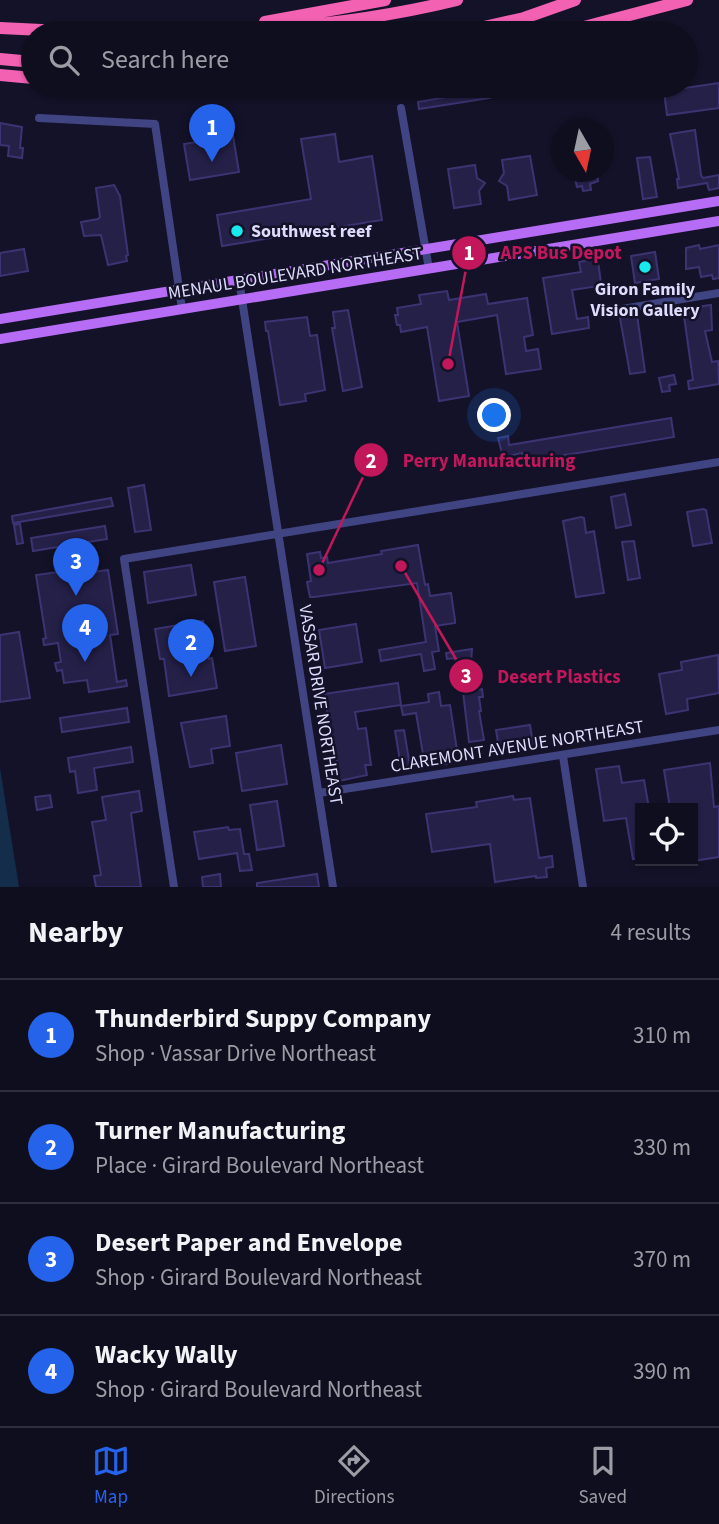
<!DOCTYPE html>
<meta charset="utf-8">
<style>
body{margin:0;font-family:"Source Sans 3",sans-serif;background:#181727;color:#f1f3f6}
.controls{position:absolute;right:21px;bottom:21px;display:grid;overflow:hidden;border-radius:0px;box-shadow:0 2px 5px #0004}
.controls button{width:63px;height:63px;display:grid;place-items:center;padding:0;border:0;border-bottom:2px solid #2f2e3c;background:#0f0e1e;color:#f1f3f6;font:35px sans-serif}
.compass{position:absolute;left:551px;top:119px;width:63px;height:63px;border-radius:50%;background:#0f0e1e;box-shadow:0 2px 5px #0004;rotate:171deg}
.you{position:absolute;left:495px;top:416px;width:24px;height:24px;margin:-18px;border:5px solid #fff;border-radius:50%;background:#1a73e8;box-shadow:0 0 0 10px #1a73e833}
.badge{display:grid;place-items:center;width:46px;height:46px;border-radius:50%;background:#2563eb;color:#fff;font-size:23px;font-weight:700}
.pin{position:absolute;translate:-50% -58px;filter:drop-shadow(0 2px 4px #0008)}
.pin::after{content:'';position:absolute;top:37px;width:24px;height:21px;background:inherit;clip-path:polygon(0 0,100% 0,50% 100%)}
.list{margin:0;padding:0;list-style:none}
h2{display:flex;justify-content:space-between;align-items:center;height:91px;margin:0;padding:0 28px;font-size:30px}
h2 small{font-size:23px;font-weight:400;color:#9b9ca4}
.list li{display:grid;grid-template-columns:46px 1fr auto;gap:21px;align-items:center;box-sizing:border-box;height:112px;padding:0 28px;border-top:2px solid #2f2e3c}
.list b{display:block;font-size:26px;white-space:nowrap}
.list p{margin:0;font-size:23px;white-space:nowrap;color:#9b9ca4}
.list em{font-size:23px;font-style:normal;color:#9b9ca4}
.icon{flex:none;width:38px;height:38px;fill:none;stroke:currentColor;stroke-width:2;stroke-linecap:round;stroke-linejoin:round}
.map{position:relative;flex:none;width:719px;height:887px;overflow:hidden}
.search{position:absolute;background:#0f0e1e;box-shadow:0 2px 5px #0004;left:21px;right:21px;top:21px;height:77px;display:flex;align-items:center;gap:18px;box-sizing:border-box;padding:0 24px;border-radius:38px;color:#9b9ca4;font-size:26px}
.sheet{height:539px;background:#0f0e1e}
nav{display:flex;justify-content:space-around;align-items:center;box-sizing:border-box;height:98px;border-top:2px solid #2f2e3c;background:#0f0e1e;font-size:19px;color:#9b9ca4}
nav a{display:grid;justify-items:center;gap:4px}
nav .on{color:#2563eb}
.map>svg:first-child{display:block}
.water{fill:#132d4b}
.building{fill:#252048;stroke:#3b3472;stroke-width:2}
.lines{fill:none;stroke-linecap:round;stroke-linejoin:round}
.minor{stroke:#414483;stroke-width:8}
.major{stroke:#b66cf4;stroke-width:10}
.highway{stroke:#f361b3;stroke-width:12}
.poi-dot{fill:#18e9ed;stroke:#141228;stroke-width:2.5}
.labels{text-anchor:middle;stroke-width:5;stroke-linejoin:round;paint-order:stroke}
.poi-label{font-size:18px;font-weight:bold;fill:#dddcfc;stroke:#141228;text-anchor:start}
.street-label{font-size:18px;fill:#dddcfc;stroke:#141228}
.leader{fill:none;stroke:#c2185b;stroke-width:2.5}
.callout-dot{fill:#c2185b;stroke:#141228;stroke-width:2.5}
.mark-label{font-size:21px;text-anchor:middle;font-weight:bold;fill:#fff}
.callout-label{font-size:19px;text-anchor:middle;font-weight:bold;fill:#c2185b;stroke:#141228;stroke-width:5;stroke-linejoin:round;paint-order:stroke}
</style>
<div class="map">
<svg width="719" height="887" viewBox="0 0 719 887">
<rect width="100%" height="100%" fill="#141228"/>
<path class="water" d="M 0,768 L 19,887 L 0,887 Z"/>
<path class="building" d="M 719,83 L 719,108 L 667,115 L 664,91 Z
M 509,86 L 525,86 L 526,88 L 489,98 L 419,109 L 418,102 Z
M 0,123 L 22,127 L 20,148 L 23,148 L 22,158 L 8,156 L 9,146 L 0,145 Z
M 695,130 L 701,175 L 703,178 L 719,175 L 719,188 L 709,190 L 707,183 L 678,188 L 677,179 L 679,179 L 670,134 Z
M 335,134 L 339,162 L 372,156 L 382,220 L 222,246 L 217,215 L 311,199 L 301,139 Z
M 233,136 L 239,172 L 190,180 L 184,144 Z
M 530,156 L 537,195 L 509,200 L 507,186 L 499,181 L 504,173 L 502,160 Z
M 650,157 L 657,197 L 643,199 L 637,158 Z
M 475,165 L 477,178 L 485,183 L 479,191 L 481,204 L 454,208 L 448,169 Z
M 597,174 L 598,181 L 590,184 L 591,190 L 583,191 L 582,186 L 577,187 L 575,178 Z
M 114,185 L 120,196 L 128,255 L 126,256 L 127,261 L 108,265 L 101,235 L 84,236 L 81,222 L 98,219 L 100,217 L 96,188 Z
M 699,245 L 700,249 L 719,245 L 719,278 L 713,279 L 712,275 L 701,277 L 699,267 L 686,269 L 686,248 Z
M 24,249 L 28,271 L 0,276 L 0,253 Z
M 655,252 L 659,279 L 635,283 L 631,256 Z
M 594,259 L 595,261 L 598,261 L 601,283 L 599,284 L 599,286 L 572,290 L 577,319 L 588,317 L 589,328 L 552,334 L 543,278 L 581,272 L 579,262 Z
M 447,291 L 449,300 L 486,294 L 488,304 L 527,298 L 533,335 L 524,337 L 526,351 L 538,349 L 541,369 L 506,374 L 497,315 L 457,322 L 469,396 L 439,401 L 427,327 L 401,332 L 400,325 L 397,325 L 395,315 L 398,315 L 397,308 L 421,304 L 419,295 Z
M 711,305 L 712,330 L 705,331 L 712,362 L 718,361 L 719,384 L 689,389 L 688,381 L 693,380 L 683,309 Z
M 348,310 L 362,387 L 343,391 L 332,328 L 335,328 L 333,312 Z
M 637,315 L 645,372 L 630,374 L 620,318 Z
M 307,317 L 310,336 L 317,335 L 325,390 L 305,394 L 306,401 L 280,405 L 268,331 L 266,331 L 265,322 Z
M 674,375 L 676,384 L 669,385 L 670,391 L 662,392 L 659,378 Z
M 671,418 L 674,437 L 523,462 L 522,453 L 503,457 L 498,438 L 508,436 L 509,445 Z
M 144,485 L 151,530 L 135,532 L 128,488 Z
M 625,494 L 631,525 L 616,528 L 611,497 Z
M 111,498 L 113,506 L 13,523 L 12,516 Z
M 703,509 L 706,510 L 712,543 L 693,546 L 687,512 Z
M 581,517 L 584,518 L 586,533 L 594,531 L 604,593 L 576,597 L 563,521 Z
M 20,524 L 23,543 L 17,544 L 14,525 Z
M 105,526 L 107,539 L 33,551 L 31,538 Z
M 634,541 L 640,578 L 628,580 L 622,542 Z
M 418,545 L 425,585 L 428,584 L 430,596 L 451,593 L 455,620 L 455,623 L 435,626 L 439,651 L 432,652 L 435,669 L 424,671 L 421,654 L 381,661 L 379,650 L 426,642 L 417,583 L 314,597 L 310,597 L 307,582 L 311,581 L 307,554 L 320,552 L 321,558 L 327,557 L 328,563 L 382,554 L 381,551 Z
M 191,565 L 196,595 L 148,603 L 144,572 Z
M 72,570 L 73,575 L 108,570 L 118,634 L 110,635 L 117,682 L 126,680 L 127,686 L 89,692 L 87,680 L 64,683 L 62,670 L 57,671 L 55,663 L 61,662 L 58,643 L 44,645 L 43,639 L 46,638 L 36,575 Z
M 245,577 L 256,646 L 225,651 L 214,582 Z
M 203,621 L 209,659 L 212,658 L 217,688 L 169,696 L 164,659 L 160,659 L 155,629 Z
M 356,624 L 362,662 L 325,668 L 319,630 Z
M 19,632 L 30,698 L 0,702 L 0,635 Z
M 472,649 L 471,663 L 456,665 L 455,658 L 447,659 L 446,653 Z
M 718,655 L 719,693 L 687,699 L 688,710 L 666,714 L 659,674 L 682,670 L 681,662 Z
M 398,683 L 401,705 L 355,712 L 358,729 L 366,728 L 371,765 L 365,765 L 367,775 L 334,782 L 333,775 L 339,774 L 324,694 Z
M 482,689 L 483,697 L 479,697 L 481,711 L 479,711 L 484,740 L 469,742 L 463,692 Z
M 439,692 L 441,706 L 450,705 L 457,750 L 447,751 L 449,764 L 442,765 L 440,757 L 424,760 L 416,713 L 403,715 L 401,706 L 429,702 L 428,694 Z
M 127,708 L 129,722 L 62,732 L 60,718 Z
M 226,716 L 230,746 L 211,749 L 213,763 L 190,767 L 181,723 Z
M 530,725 L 533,744 L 499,749 L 496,730 Z
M 404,730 L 410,766 L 401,767 L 395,731 Z
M 281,745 L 287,784 L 242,791 L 236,753 Z
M 131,747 L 133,762 L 94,768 L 97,790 L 78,793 L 75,771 L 70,772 L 68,758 Z
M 710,763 L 714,807 L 719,806 L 719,857 L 693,861 L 693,808 L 670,808 L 664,770 Z
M 619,766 L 622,783 L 644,780 L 649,808 L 640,808 L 640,858 L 633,859 L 626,818 L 604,821 L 596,769 Z
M 139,791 L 142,811 L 131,813 L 141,887 L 96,887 L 94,876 L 101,875 L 92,822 L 106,820 L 102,797 Z
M 50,795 L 52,807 L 37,810 L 35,797 Z
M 513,796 L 514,800 L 530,798 L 539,858 L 552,856 L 553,867 L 546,868 L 547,877 L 536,878 L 536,876 L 495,882 L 490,844 L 432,852 L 426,814 L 477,807 L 476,802 Z
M 277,801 L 284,846 L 257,850 L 250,805 Z
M 228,827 L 229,830 L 240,829 L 244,854 L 249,854 L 252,870 L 240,871 L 237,853 L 199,859 L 194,832 Z
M 220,874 L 221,887 L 203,887 L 202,877 Z
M 317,874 L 319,887 L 257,887 L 257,883 Z"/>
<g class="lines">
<path class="minor" d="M 401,108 L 429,269
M 39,118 L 155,124 L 182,309
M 239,280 L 333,887
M 598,313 L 719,293
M 563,756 L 583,887
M 319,793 L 719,730
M 174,887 L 124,559 L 719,462"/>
<path class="major" d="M 0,319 L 719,201
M 0,339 L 719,221"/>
<path class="highway" d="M 265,22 L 385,0
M 0,28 C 153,36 307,37 457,0
M 457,33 L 524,18 L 575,0
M 561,33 L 687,0
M 0,59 L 33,62
M 0,75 L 33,78"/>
</g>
<g class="poi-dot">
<circle cx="237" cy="231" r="7"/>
<circle cx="645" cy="267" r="7"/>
</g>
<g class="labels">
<g class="poi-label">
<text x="251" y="237">Southwest reef</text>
<text x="645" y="295" text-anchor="middle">Giron Family<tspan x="645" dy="21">Vision Gallery</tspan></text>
</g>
<g class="street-label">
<text transform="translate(295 273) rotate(-9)" y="6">MENAUL BOULEVARD NORTHEAST</text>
<text transform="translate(321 705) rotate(81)" y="6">VASSAR DRIVE NORTHEAST</text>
<text transform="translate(517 746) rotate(-9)" y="6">CLAREMONT AVENUE NORTHEAST</text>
</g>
</g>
<path class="leader" d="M448 364L469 253M319 570L371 460M401 566L466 676"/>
<g class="callout-dot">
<circle cx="448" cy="364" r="7"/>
<circle cx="319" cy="570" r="7"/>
<circle cx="401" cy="566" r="7"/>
<circle cx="469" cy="253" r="18"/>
<circle cx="371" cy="460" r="18"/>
<circle cx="466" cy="676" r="18"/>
</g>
<g class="mark-label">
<text x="469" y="260">1</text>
<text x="371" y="468">2</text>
<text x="466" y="683">3</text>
</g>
<g class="callout-label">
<text x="561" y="259">APS Bus Depot</text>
<text x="489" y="467">Perry Manufacturing</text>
<text x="559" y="683">Desert Plastics</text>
</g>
</svg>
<div class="controls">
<button><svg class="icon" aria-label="locate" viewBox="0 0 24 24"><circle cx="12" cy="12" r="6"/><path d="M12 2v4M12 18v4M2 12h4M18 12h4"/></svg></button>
</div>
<svg class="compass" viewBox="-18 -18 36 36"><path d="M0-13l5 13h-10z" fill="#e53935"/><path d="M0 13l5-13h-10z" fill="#9b9ca4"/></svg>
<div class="you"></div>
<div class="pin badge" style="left:212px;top:162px">1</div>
<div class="pin badge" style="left:191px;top:677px">2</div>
<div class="pin badge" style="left:76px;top:596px">3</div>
<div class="pin badge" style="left:85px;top:662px">4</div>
<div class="search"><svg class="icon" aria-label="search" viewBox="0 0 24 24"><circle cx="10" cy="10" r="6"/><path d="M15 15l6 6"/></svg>Search here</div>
</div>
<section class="sheet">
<h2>Nearby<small>4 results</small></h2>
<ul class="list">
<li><span class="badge">1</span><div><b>Thunderbird Suppy Company</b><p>Shop · Vassar Drive Northeast</p></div><em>310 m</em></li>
<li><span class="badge">2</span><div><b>Turner Manufacturing</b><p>Place · Girard Boulevard Northeast</p></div><em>330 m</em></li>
<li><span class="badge">3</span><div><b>Desert Paper and Envelope</b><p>Shop · Girard Boulevard Northeast</p></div><em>370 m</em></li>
<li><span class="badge">4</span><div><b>Wacky Wally</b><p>Shop · Girard Boulevard Northeast</p></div><em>390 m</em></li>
</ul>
</section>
<nav>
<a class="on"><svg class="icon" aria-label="map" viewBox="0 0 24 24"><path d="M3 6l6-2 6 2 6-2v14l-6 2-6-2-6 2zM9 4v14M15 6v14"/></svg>Map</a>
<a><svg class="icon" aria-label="directions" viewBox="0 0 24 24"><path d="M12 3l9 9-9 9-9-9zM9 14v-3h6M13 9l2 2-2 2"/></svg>Directions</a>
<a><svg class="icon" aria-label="saved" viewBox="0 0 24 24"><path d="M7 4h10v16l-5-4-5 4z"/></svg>Saved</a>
</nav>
